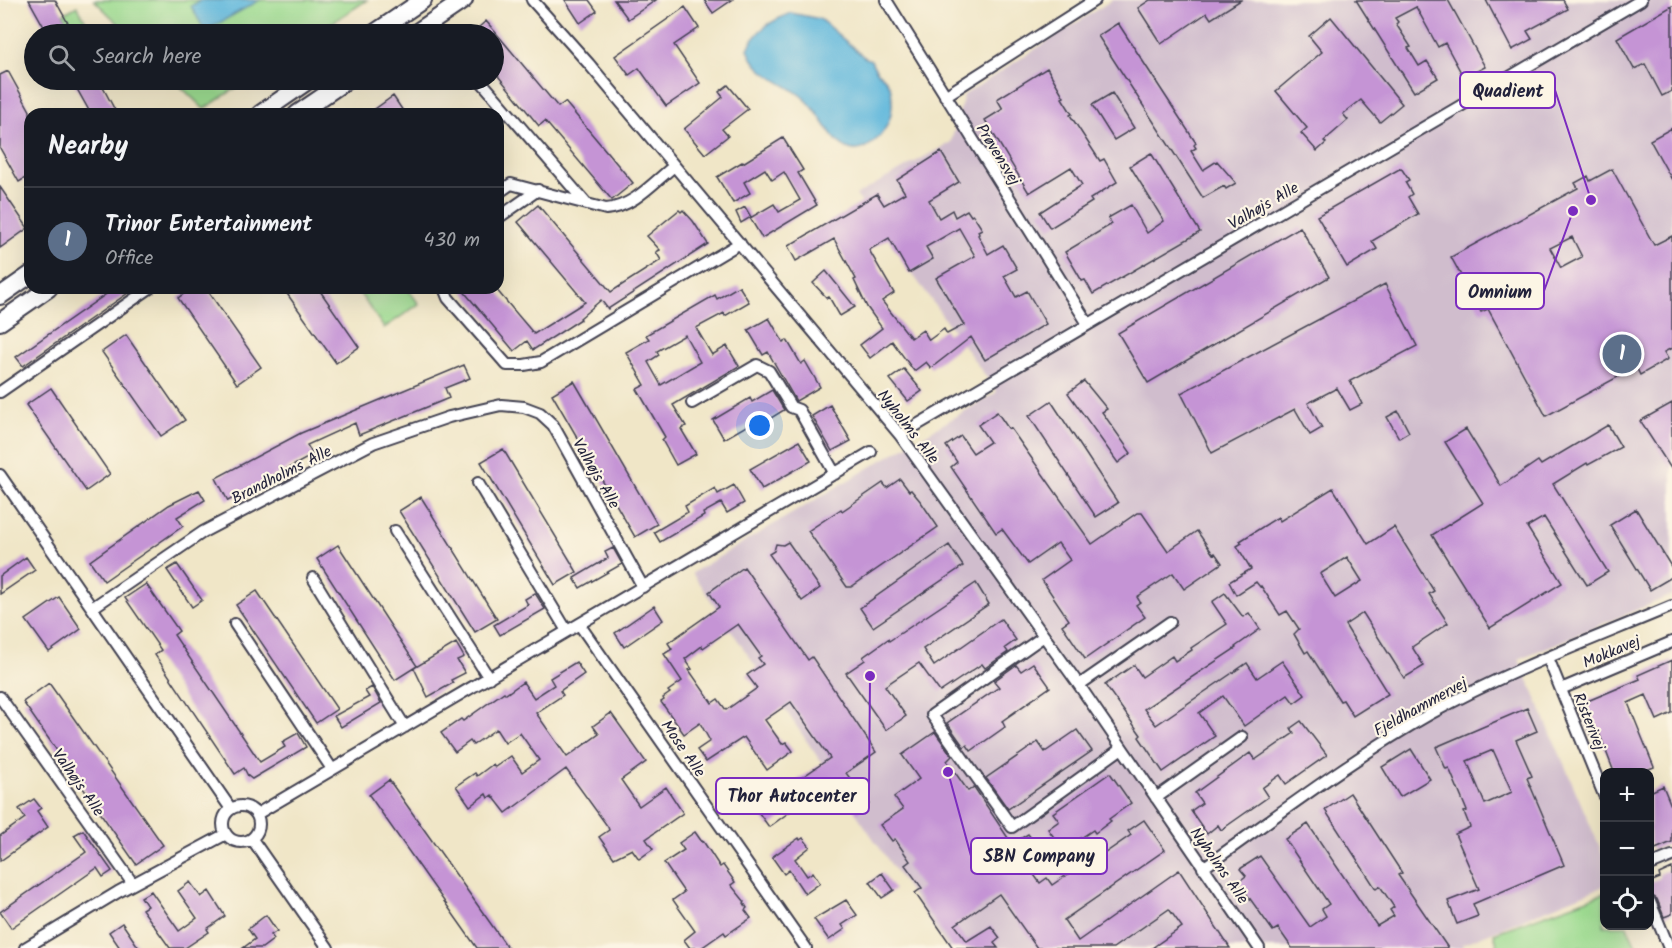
<!DOCTYPE html>
<meta charset="utf-8">
<style>
body{margin:0;font-family:Kalam,sans-serif;background:#242831;color:#f1f3f6}
.controls{position:absolute;right:18px;bottom:18px;display:grid;overflow:hidden;border-radius:12px;box-shadow:0 6px 24px #0002}
.controls button{width:54px;height:54px;display:grid;place-items:center;padding:0;border:0;border-bottom:2px solid #363941;background:#171b24;color:#f1f3f6;font:30px sans-serif}
.you{position:absolute;left:760px;top:426px;width:21px;height:21px;margin:-15px;border:4px solid #fff;border-radius:50%;background:#1a73e8;box-shadow:0 0 0 9px #1a73e833}
.badge{display:grid;place-items:center;width:39px;height:39px;border-radius:50%;background:#d1495b;color:#fff;font-size:20px;font-weight:700}
.pin{position:absolute;translate:-50% -50%;border:3px solid #fff;box-shadow:0 2px 6px #0006}
.list{margin:0;padding:0;list-style:none}
h2{display:flex;justify-content:space-between;align-items:center;height:78px;margin:0;padding:0 24px;font-size:26px}
h2 small{font-size:20px;font-weight:400;color:#9ea1a6}
.list li{display:grid;grid-template-columns:39px 1fr auto;gap:18px;align-items:center;box-sizing:border-box;height:108px;padding:0 24px;border-top:2px solid #363941}
.list b{display:block;font-size:22px;white-space:nowrap}
.list p{margin:0;font-size:20px;white-space:nowrap;color:#9ea1a6}
.list em{font-size:20px;font-style:normal;color:#9ea1a6}
.icon{flex:none;width:33px;height:33px;fill:none;stroke:currentColor;stroke-width:2;stroke-linecap:round;stroke-linejoin:round}
.map{position:relative;flex:none;width:1672px;height:948px;overflow:hidden}
.search{position:absolute;background:#171b24;box-shadow:0 6px 24px #0002;left:24px;top:24px;width:480px;height:66px;display:flex;align-items:center;gap:15px;box-sizing:border-box;padding:0 21px;border-radius:33px;color:#9ea1a6;font-size:22px}
.panel{position:absolute;background:#171b24;box-shadow:0 6px 24px #0002;left:24px;top:108px;width:480px;height:186px;border-radius:18px}
.map>svg:first-child{display:block}
.industrial{fill:#d0bdcd}
.green{fill:#9bda8f;stroke:#5e7e65;stroke-width:1.5}
.water{fill:#5fb7dc;stroke:#406c8c;stroke-width:1.5}
.building{fill:#c594d5;fill-rule:evenodd}
.lines{fill:none;stroke-linecap:round;stroke-linejoin:round}
.street-casing{stroke:#413f50;stroke-width:14}
.secondary-casing{stroke:#413f50;stroke-width:20}
.street{stroke:#fff;stroke-width:10}
.secondary{stroke:#fff;stroke-width:16}
.labels{text-anchor:middle;stroke-width:4.5;stroke-linejoin:round;paint-order:stroke}
.street-label{font-size:16px;fill:#22223b;stroke:#fcf5e5}
.leader{fill:none;stroke:#7b2cbf;stroke-width:2}
.callout-dot{fill:#7b2cbf;stroke:#fcf5e5;stroke-width:2}
.callout{fill:#fcf5e5;stroke:#7b2cbf;stroke-width:2}
.callout-label{font-size:18px;text-anchor:middle;font-weight:bold;fill:#22223b}
</style>
<div class="map">
<svg width="1672" height="948" viewBox="0 0 1672 948">
<rect width="100%" height="100%" fill="#fcf5e5"/>
<filter id="ink" filterUnits="userSpaceOnUse"><feTurbulence type="fractalNoise" baseFrequency=".0167" numOctaves="2"/><feDisplacementMap in="SourceGraphic" scale="12" xChannelSelector="R" yChannelSelector="G"/><feConvolveMatrix kernelMatrix="1 2 1 2 8 2 1 2 1" color-interpolation-filters="sRGB"/></filter>
<filter id="wash" filterUnits="userSpaceOnUse"><feTurbulence type="fractalNoise" baseFrequency=".008" numOctaves="4" result="noise"/><feDisplacementMap in="SourceGraphic" scale="24" xChannelSelector="R" yChannelSelector="G"/><feGaussianBlur stdDeviation="1.35" result="paint"/><feColorMatrix in="noise" values="0 0 0 0 0 0 0 0 0 0 0 0 0 0 0 0 0 1.4 0 .05"/><feComposite in="paint" operator="in"/></filter>
<g filter="url(#wash)">
<rect width="100%" height="100%" fill="#f0e6c7"/>
<path class="industrial" d="M 1112,0 L 1672,0 L 1672,595 L 1519,659 L 1604,857 L 1604,886 L 1462,944 L 1463,948 L 948,948 L 692,573 L 997,392 L 856,195 L 951,142 L 964,95 Z"/>
<path class="green" d="M 94,0 L 367,0 L 315,34 L 129,34 Z
M 77,6 L 93,34 L 74,34 L 63,14 Z
M 174,80 L 248,80 L 204,109 Z
M 356,288 L 407,288 L 419,304 L 384,328 Z
M 1604,893 L 1604,926 L 1627,926 L 1637,948 L 1498,948 L 1494,933 Z"/>
<path class="water" d="M 201,0 L 260,0 L 205,31 L 191,6 Z
M 791,13 L 820,19 L 864,57 L 871,60 C 875,75 888,76 891,90 C 894,109 891,123 879,137 C 842,176 827,118 805,99 C 785,81 757,77 748,49 C 756,29 772,21 791,13 Z"/>
<g id="blocks">
<path class="building" d="M 29,0 L 55,0 L 74,34 L 48,34 Z
M 565,0 L 589,0 L 597,11 L 580,23 Z
M 614,0 L 656,0 L 628,19 Z
M 704,0 L 732,0 L 713,13 Z
M 1150,0 L 1241,0 L 1211,19 L 1207,13 L 1161,44 L 1138,8 Z
M 1356,0 L 1448,0 L 1485,67 L 1464,78 L 1445,43 L 1438,47 L 1416,7 L 1395,18 L 1398,22 L 1396,24 L 1411,47 L 1408,48 L 1419,66 L 1427,61 L 1438,78 L 1414,92 Z
M 1486,0 L 1563,0 L 1568,9 L 1527,31 L 1532,39 L 1512,50 Z
M 1672,6 L 1672,91 L 1662,96 L 1645,64 L 1634,69 L 1617,38 Z
M 685,7 L 699,28 L 674,45 L 700,83 L 666,106 L 639,68 L 629,75 L 615,56 Z
M 1331,17 L 1402,104 L 1380,122 L 1361,100 L 1343,114 L 1348,120 L 1324,141 L 1326,143 L 1317,151 L 1301,133 L 1307,128 L 1276,91 L 1322,52 L 1309,36 Z
M 486,21 L 558,107 L 565,102 L 633,183 L 612,200 L 545,121 L 539,126 L 494,71 L 494,34 L 471,34 Z
M 1118,23 L 1196,143 L 1194,145 L 1196,148 L 1191,151 L 1203,170 L 1217,161 L 1236,183 L 1226,189 L 1224,186 L 1203,198 L 1098,36 Z
M 1047,68 L 1064,97 L 1062,98 L 1072,114 L 1070,115 L 1100,161 L 1104,159 L 1117,182 L 1090,199 L 1092,202 L 1050,228 L 1040,212 L 1082,185 L 1071,167 L 1029,193 L 985,120 L 1003,109 L 997,99 Z
M 8,71 L 30,111 L 30,175 L 19,182 L 0,148 L 0,75 Z
M 72,80 L 99,80 L 117,114 L 91,114 Z
M 728,85 L 748,109 L 722,129 L 728,136 L 705,154 L 684,129 L 723,97 L 719,92 Z
M 1112,93 L 1134,128 L 1114,140 L 1092,105 Z
M 393,96 L 405,114 L 368,114 Z
M 1672,128 L 1672,180 L 1650,140 Z
M 783,138 L 803,170 L 798,173 L 817,205 L 762,238 L 750,218 L 774,204 L 779,212 L 800,200 L 784,172 L 772,180 L 765,169 L 744,182 L 750,193 L 733,203 L 717,177 L 742,162 L 743,163 Z
M 941,152 L 959,182 L 929,200 L 939,218 L 952,210 L 955,217 L 967,210 L 971,216 L 973,215 L 982,229 L 978,231 L 979,234 L 978,235 L 988,254 L 1003,245 L 1017,269 L 1004,276 L 1016,297 L 1027,291 L 1046,324 L 985,360 L 971,337 L 931,368 L 926,362 L 914,371 L 892,341 L 870,358 L 860,345 L 882,328 L 867,307 L 854,280 L 856,279 L 834,239 L 796,261 L 788,246 L 877,194 L 884,205 L 905,193 L 897,180 ZM 959,228 L 975,256 L 936,278 L 964,325 L 947,334 L 944,329 L 929,340 L 923,330 L 911,338 L 882,301 L 894,293 L 869,250 L 889,238 L 909,273 L 933,259 L 926,247 Z
M 1151,153 L 1200,232 L 1093,294 L 1085,280 L 1082,281 L 1065,252 L 1112,224 L 1108,218 L 1131,205 L 1147,233 L 1164,221 L 1130,166 Z
M 1401,168 L 1409,180 L 1405,182 L 1412,194 L 1408,197 L 1418,214 L 1372,241 L 1377,249 L 1347,267 L 1317,216 Z
M 1612,169 L 1654,245 L 1672,236 L 1672,348 L 1664,352 L 1668,359 L 1640,375 L 1636,367 L 1546,416 L 1488,309 L 1481,312 L 1451,257 L 1578,188 L 1575,183 L 1588,176 L 1590,181 ZM 1572,237 L 1582,257 L 1561,268 L 1550,248 Z
M 0,187 L 28,228 L 0,248 Z
M 538,205 L 611,292 L 661,260 L 656,252 L 660,250 L 647,236 L 679,210 L 681,212 L 683,210 L 693,221 L 708,244 L 608,309 L 601,300 L 580,318 L 581,319 L 533,350 L 527,341 L 514,351 L 461,288 L 495,288 L 534,334 L 585,302 L 518,222 Z
M 745,207 L 751,217 L 741,223 L 736,212 Z
M 1300,227 L 1329,277 L 1148,383 L 1118,333 Z
M 826,271 L 855,307 L 840,316 L 829,297 L 827,298 L 813,283 Z
M 1385,284 L 1417,346 L 1350,381 L 1362,404 L 1350,410 L 1337,388 L 1308,403 L 1322,428 L 1310,435 L 1295,409 L 1212,453 L 1181,393 Z
M 739,286 L 749,302 L 725,316 L 724,313 L 696,328 L 712,355 L 727,346 L 739,366 L 673,405 L 686,426 L 681,429 L 696,454 L 676,465 L 662,440 L 665,437 L 637,389 L 645,385 L 626,352 L 649,339 L 646,335 L 715,295 L 717,299 ZM 685,335 L 700,362 L 661,385 L 648,362 L 659,355 L 657,351 Z
M 115,288 L 135,288 L 23,366 L 16,357 Z
M 192,288 L 206,288 L 261,367 L 237,384 L 178,298 Z
M 283,288 L 318,288 L 359,347 L 336,363 Z
M 769,318 L 783,342 L 787,340 L 801,364 L 805,361 L 820,387 L 796,401 L 768,352 L 763,355 L 748,330 Z
M 126,335 L 185,420 L 161,436 L 102,352 Z
M 464,365 L 470,378 L 445,388 L 449,398 L 359,435 L 355,423 L 307,445 L 313,455 L 228,501 L 216,478 L 301,433 Z
M 904,369 L 922,391 L 908,401 L 890,379 Z
M 574,381 L 657,524 L 635,537 L 552,394 Z
M 1084,381 L 1107,409 L 1102,412 L 1131,453 L 1118,463 L 1068,393 Z
M 51,388 L 110,474 L 86,491 L 26,405 Z
M 772,390 L 784,410 L 763,423 L 760,418 L 724,439 L 713,420 L 750,398 L 752,402 Z
M 1051,401 L 1118,503 L 1096,517 L 1029,416 Z
M 1672,403 L 1672,470 L 1640,421 Z
M 830,405 L 851,441 L 832,451 L 812,416 Z
M 1398,411 L 1409,432 L 1399,438 L 1387,417 Z
M 997,412 L 1008,428 L 1011,429 L 1092,544 L 1137,513 L 1142,513 L 1168,551 L 1197,531 L 1213,554 L 1215,553 L 1222,563 L 1184,589 L 1173,573 L 1137,597 L 1140,602 L 1136,605 L 1145,617 L 1085,659 L 1062,625 L 1069,620 L 1042,580 L 1070,560 L 1058,543 L 1028,564 L 1002,529 L 996,533 L 951,467 L 957,462 L 946,446 L 961,436 L 973,453 L 990,442 L 978,425 Z
M 1608,425 L 1621,447 L 1588,465 L 1587,463 L 1553,484 L 1608,572 L 1587,585 L 1544,517 L 1527,527 L 1562,583 L 1490,628 L 1432,535 L 1483,503 L 1445,442 L 1466,429 L 1501,486 L 1538,461 L 1541,465 Z
M 799,441 L 811,461 L 762,489 L 750,469 Z
M 503,449 L 577,572 L 555,585 L 481,462 Z
M 900,479 L 909,491 L 911,490 L 921,502 L 938,527 L 851,587 L 847,587 L 808,531 L 841,509 L 842,511 L 883,483 L 887,488 Z
M 734,485 L 744,503 L 727,513 L 721,503 L 703,513 L 704,516 L 660,542 L 654,532 L 688,512 L 685,506 L 715,488 L 718,494 Z
M 1333,488 L 1368,544 L 1394,527 L 1434,591 L 1429,594 L 1448,623 L 1412,647 L 1424,666 L 1404,678 L 1363,613 L 1345,625 L 1388,694 L 1353,716 L 1343,700 L 1340,701 L 1308,651 L 1305,653 L 1294,634 L 1299,629 L 1287,611 L 1280,615 L 1261,586 L 1260,587 L 1256,582 L 1236,595 L 1229,582 L 1251,569 L 1237,546 L 1242,543 L 1240,541 L 1278,517 L 1280,521 ZM 1347,557 L 1362,581 L 1335,598 L 1320,574 Z
M 199,490 L 205,500 L 177,517 L 183,526 L 104,581 L 90,561 L 169,505 Z
M 421,497 L 497,619 L 475,632 L 399,511 Z
M 1636,509 L 1672,568 L 1672,577 L 1650,590 L 1610,525 Z
M 788,542 L 820,588 L 802,601 L 769,554 L 774,551 L 776,544 L 783,545 Z
M 338,545 L 417,666 L 395,680 L 317,559 Z
M 949,545 L 963,566 L 873,627 L 860,608 Z
M 613,548 L 622,564 L 580,588 L 574,578 L 608,558 L 605,552 Z
M 26,557 L 35,570 L 0,594 L 0,576 Z
M 177,564 L 202,600 L 192,607 L 167,570 Z
M 744,567 L 808,660 L 812,657 L 876,752 L 846,773 L 869,804 L 857,813 L 835,779 L 769,827 L 756,809 L 830,758 L 791,702 L 765,720 L 782,744 L 786,742 L 793,751 L 767,770 L 744,737 L 706,762 L 697,750 L 710,741 L 700,723 L 684,734 L 661,702 L 664,700 L 663,698 L 670,693 L 668,691 L 682,681 L 664,654 L 672,649 L 668,643 L 719,607 L 709,592 ZM 738,624 L 761,656 L 758,658 L 763,664 L 747,675 L 757,688 L 726,710 L 718,699 L 712,703 L 689,670 L 692,669 L 685,659 L 702,646 L 703,648 Z
M 976,583 L 989,604 L 923,649 L 934,666 L 1001,619 L 1016,640 L 1005,648 L 1008,652 L 985,668 L 982,664 L 940,692 L 919,663 L 885,686 L 906,716 L 886,730 L 846,673 L 865,660 L 863,657 L 888,639 L 889,641 Z
M 146,584 L 179,631 L 174,635 L 260,762 L 285,747 L 282,742 L 298,733 L 306,747 L 252,779 L 248,776 L 244,768 L 235,774 L 155,655 L 161,650 L 125,598 Z
M 257,591 L 337,709 L 316,723 L 236,605 Z
M 535,593 L 545,609 L 500,635 L 494,625 L 528,605 L 525,599 Z
M 1225,593 L 1243,617 L 1249,613 L 1260,629 L 1235,647 L 1236,648 L 1144,709 L 1156,725 L 1247,663 L 1257,678 L 1282,661 L 1305,695 L 1294,703 L 1288,695 L 1244,726 L 1223,696 L 1199,713 L 1215,736 L 1163,772 L 1139,737 L 1141,735 L 1105,685 L 1134,665 L 1142,677 L 1172,656 L 1175,661 L 1192,650 L 1191,648 L 1227,624 L 1212,602 Z
M 59,597 L 81,629 L 49,652 L 26,620 Z
M 654,606 L 663,620 L 624,647 L 615,633 Z
M 456,643 L 464,657 L 457,660 L 465,673 L 451,680 L 453,683 L 428,697 L 414,668 Z
M 1672,660 L 1672,713 L 1657,720 L 1646,695 L 1628,703 L 1654,767 L 1641,772 L 1614,772 L 1599,733 L 1591,736 L 1578,705 L 1640,679 L 1638,675 Z
M 576,662 L 584,674 L 560,691 L 563,695 L 536,713 L 567,757 L 599,734 L 593,726 L 611,713 L 646,762 L 621,780 L 639,806 L 666,787 L 683,813 L 646,839 L 653,849 L 639,859 L 632,849 L 614,858 L 599,837 L 609,830 L 608,827 L 566,769 L 506,813 L 492,795 L 488,798 L 486,794 L 470,806 L 456,786 L 475,773 L 477,776 L 493,764 L 495,767 L 511,756 L 522,772 L 539,760 L 520,733 L 505,743 L 496,729 L 473,745 L 470,741 L 455,752 L 441,733 L 461,719 L 463,721 L 504,692 L 506,694 L 523,682 L 534,698 L 554,685 L 550,678 Z
M 1033,663 L 1050,687 L 1002,721 L 1005,727 L 971,751 L 967,745 L 964,747 L 947,723 L 999,687 L 994,681 L 1016,665 L 1021,671 Z
M 49,683 L 163,845 L 136,864 L 23,702 Z
M 372,687 L 381,703 L 341,727 L 334,716 L 369,697 L 365,691 Z
M 1527,708 L 1537,731 L 1516,740 L 1532,776 L 1527,778 L 1564,865 L 1473,904 L 1478,916 L 1457,924 L 1448,901 L 1479,889 L 1455,834 L 1470,827 L 1464,812 L 1467,811 L 1449,768 L 1446,769 L 1436,747 ZM 1493,750 L 1512,792 L 1485,804 L 1467,761 Z
M 1301,721 L 1327,755 L 1286,784 L 1280,775 L 1262,788 L 1268,797 L 1221,830 L 1218,825 L 1207,834 L 1191,811 L 1202,803 L 1195,793 L 1250,753 L 1255,760 L 1294,733 L 1291,728 Z
M 1077,730 L 1092,751 L 1008,809 L 986,778 L 1038,742 L 1045,752 Z
M 935,732 L 952,756 L 947,761 L 968,791 L 974,787 L 1012,844 L 1028,834 L 1035,843 L 1018,853 L 1040,883 L 1047,878 L 1052,885 L 1093,857 L 1095,860 L 1131,835 L 1128,831 L 1144,820 L 1165,850 L 1064,920 L 1078,941 L 1179,870 L 1230,948 L 1152,948 L 1182,927 L 1169,909 L 1113,948 L 1037,948 L 999,894 L 955,925 L 967,941 L 991,926 L 1000,938 L 994,943 L 998,948 L 953,948 L 915,893 L 922,888 L 905,865 L 910,861 L 895,839 L 892,841 L 880,825 L 903,809 L 894,797 L 919,779 L 902,755 Z
M 1411,749 L 1430,779 L 1400,797 L 1382,767 Z
M 1110,773 L 1131,803 L 1109,819 L 1111,821 L 1095,833 L 1093,830 L 1063,850 L 1048,829 L 1059,821 L 1053,813 Z
M 389,780 L 508,948 L 477,948 L 369,795 Z
M 1663,786 L 1672,808 L 1672,842 L 1653,850 L 1650,843 L 1650,792 Z
M 1350,793 L 1402,873 L 1398,875 L 1448,948 L 1292,948 L 1278,928 L 1273,931 L 1238,882 L 1246,876 L 1240,869 L 1260,856 L 1310,927 L 1326,916 L 1322,909 L 1329,904 L 1285,839 L 1308,824 L 1377,926 L 1394,916 L 1390,910 L 1394,907 L 1380,886 L 1376,889 L 1325,810 Z
M 34,799 L 41,808 L 37,811 L 48,827 L 0,861 L 0,836 L 25,818 L 19,809 Z
M 83,830 L 112,871 L 103,877 L 97,868 L 11,928 L 0,912 L 86,852 L 74,835 Z
M 695,832 L 702,842 L 703,841 L 720,867 L 723,865 L 735,882 L 731,885 L 745,902 L 744,903 L 747,908 L 745,910 L 751,918 L 726,935 L 724,932 L 701,948 L 690,948 L 684,940 L 695,931 L 673,900 L 684,892 L 664,863 L 684,850 L 679,843 Z
M 799,838 L 800,840 L 803,838 L 810,847 L 795,859 L 807,876 L 813,872 L 820,883 L 805,894 L 789,870 L 784,874 L 772,857 Z
M 1672,868 L 1672,914 L 1664,917 L 1657,899 L 1650,895 L 1650,882 L 1660,878 L 1659,874 Z
M 882,873 L 894,890 L 882,898 L 870,882 Z
M 190,882 L 201,897 L 209,891 L 225,916 L 207,929 L 209,932 L 185,948 L 170,948 L 142,909 L 147,906 L 141,897 L 151,891 L 179,931 L 197,918 L 178,891 Z
M 846,900 L 857,915 L 842,925 L 845,929 L 829,940 L 814,919 Z
M 266,915 L 277,931 L 271,935 L 274,939 L 262,948 L 243,948 L 255,939 L 248,929 Z
M 122,923 L 139,948 L 120,948 L 109,932 Z"/>
</g>
</g>
<g filter="url(#ink)">
<use href="#blocks" fill-opacity="0" stroke="#413f50" stroke-width="1.5"/>
<g class="lines">
<defs>
<path id="street" d="M 532,0 L 589,64 L 900,435 L 1079,685 L 1259,948
M 886,0 L 1088,324
M 480,80 L 585,202
M 945,96 L 1095,0
M 498,193 L 511,184 L 606,209 C 633,207 653,183 674,166
M 498,218 L 538,190
M 444,288 L 448,298 L 507,365 L 524,365 L 541,362 L 740,243
M 0,392 L 150,288
M 692,403 L 757,365 L 769,371 L 791,407 L 799,410 L 835,474
M 900,435 L 1641,0
M 0,475 L 231,809
M 478,483 L 567,631
M 395,531 L 489,678
M 313,578 L 405,727
M 92,608 L 203,532 L 373,443 L 449,417 L 501,405 L 524,407 L 540,413 L 553,425 L 643,587
M 235,624 L 332,769
M 579,624 L 806,948
M 1044,636 L 932,715 L 1012,827 L 1122,748
M 1548,658 L 1604,795
M 1079,685 L 1170,622
M 1561,689 L 1672,642
M 0,697 L 133,884
M 1156,798 L 1242,737
M223 824a18 18 0 1 1 36 0a18 18 0 1 1-36 0Z
M 257,814 L 871,452
M 252,839 L 328,948
M 1650,865 L 1672,856
M 1203,868 C 1278,815 1351,759 1430,714 C 1507,671 1591,640 1672,606
M 1650,902 L 1669,948
M 25,948 L 118,892 L 226,834"/>
<path id="secondary" d="M 373,34 L 423,0
M 414,34 L 464,0
M 260,114 L 309,80
M 297,114 L 347,80
M 0,296 L 30,275
M 0,322 L 49,288"/>
</defs>
<use href="#street" class="street-casing"/>
<use href="#secondary" class="secondary-casing"/>
<use href="#street" class="street"/>
<use href="#secondary" class="secondary"/>
</g>
</g>
<g class="labels">
<g class="street-label">
<text transform="translate(999 154) rotate(58)" y="6">Prøvensvej</text>
<text transform="translate(1263 205) rotate(-30)" y="6">Valhøjs Alle</text>
<text transform="translate(909 426) rotate(52)" y="6">Nyholms Alle</text>
<text transform="translate(597 473) rotate(60)" y="6">Valhøjs Alle</text>
<text transform="translate(281 474) rotate(-27)" y="6">Brandholms Alle</text>
<text transform="translate(1611 651) rotate(-23)" y="6">Mokkavej</text>
<text transform="translate(1420 706) rotate(-29)" y="6">Fjeldhammervej</text>
<text transform="translate(1590 721) rotate(68)" y="6">Risterivej</text>
<text transform="translate(684 748) rotate(55)" y="6">Mose Alle</text>
<text transform="translate(79 782) rotate(55)" y="6">Valhøjs Alle</text>
<text transform="translate(1220 865) rotate(55)" y="6">Nyholms Alle</text>
</g>
</g>
<path class="leader" d="M1591 200L1555 90M1573 211L1544 291M870 676L869 796M948 772L971 856"/>
<g class="callout-dot">
<circle cx="1591" cy="200" r="6"/>
<circle cx="1573" cy="211" r="6"/>
<circle cx="870" cy="676" r="6"/>
<circle cx="948" cy="772" r="6"/>
</g>
<g class="callout">
<rect x="1460" y="72" width="95" height="36" rx="6"/>
<rect x="1456" y="273" width="88" height="36" rx="6"/>
<rect x="716" y="778" width="153" height="36" rx="6"/>
<rect x="971" y="838" width="136" height="36" rx="6"/>
</g>
<g class="callout-label">
<text x="1508" y="97">Quadient</text>
<text x="1500" y="298">Omnium</text>
<text x="792" y="802">Thor Autocenter</text>
<text x="1039" y="862">SBN Company</text>
</g>
</svg>
<div class="controls">
<button>+</button>
<button>−</button>
<button><svg class="icon" aria-label="locate" viewBox="0 0 24 24"><circle cx="12" cy="12" r="6"/><path d="M12 2v4M12 18v4M2 12h4M18 12h4"/></svg></button>
</div>
<div class="you"></div>
<div class="pin badge" style="left:1622px;top:354px;background:#5c6f8a">1</div>
<div class="search"><svg class="icon" aria-label="search" viewBox="0 0 24 24"><circle cx="10" cy="10" r="6"/><path d="M15 15l6 6"/></svg>Search here</div>
<section class="panel">
<h2>Nearby<small></small></h2>
<ul class="list">
<li><span class="badge" style="background:#5c6f8a">1</span><div><b>Trinor Entertainment</b><p>Office</p></div><em>430 m</em></li>
</ul>
</section>
</div>
